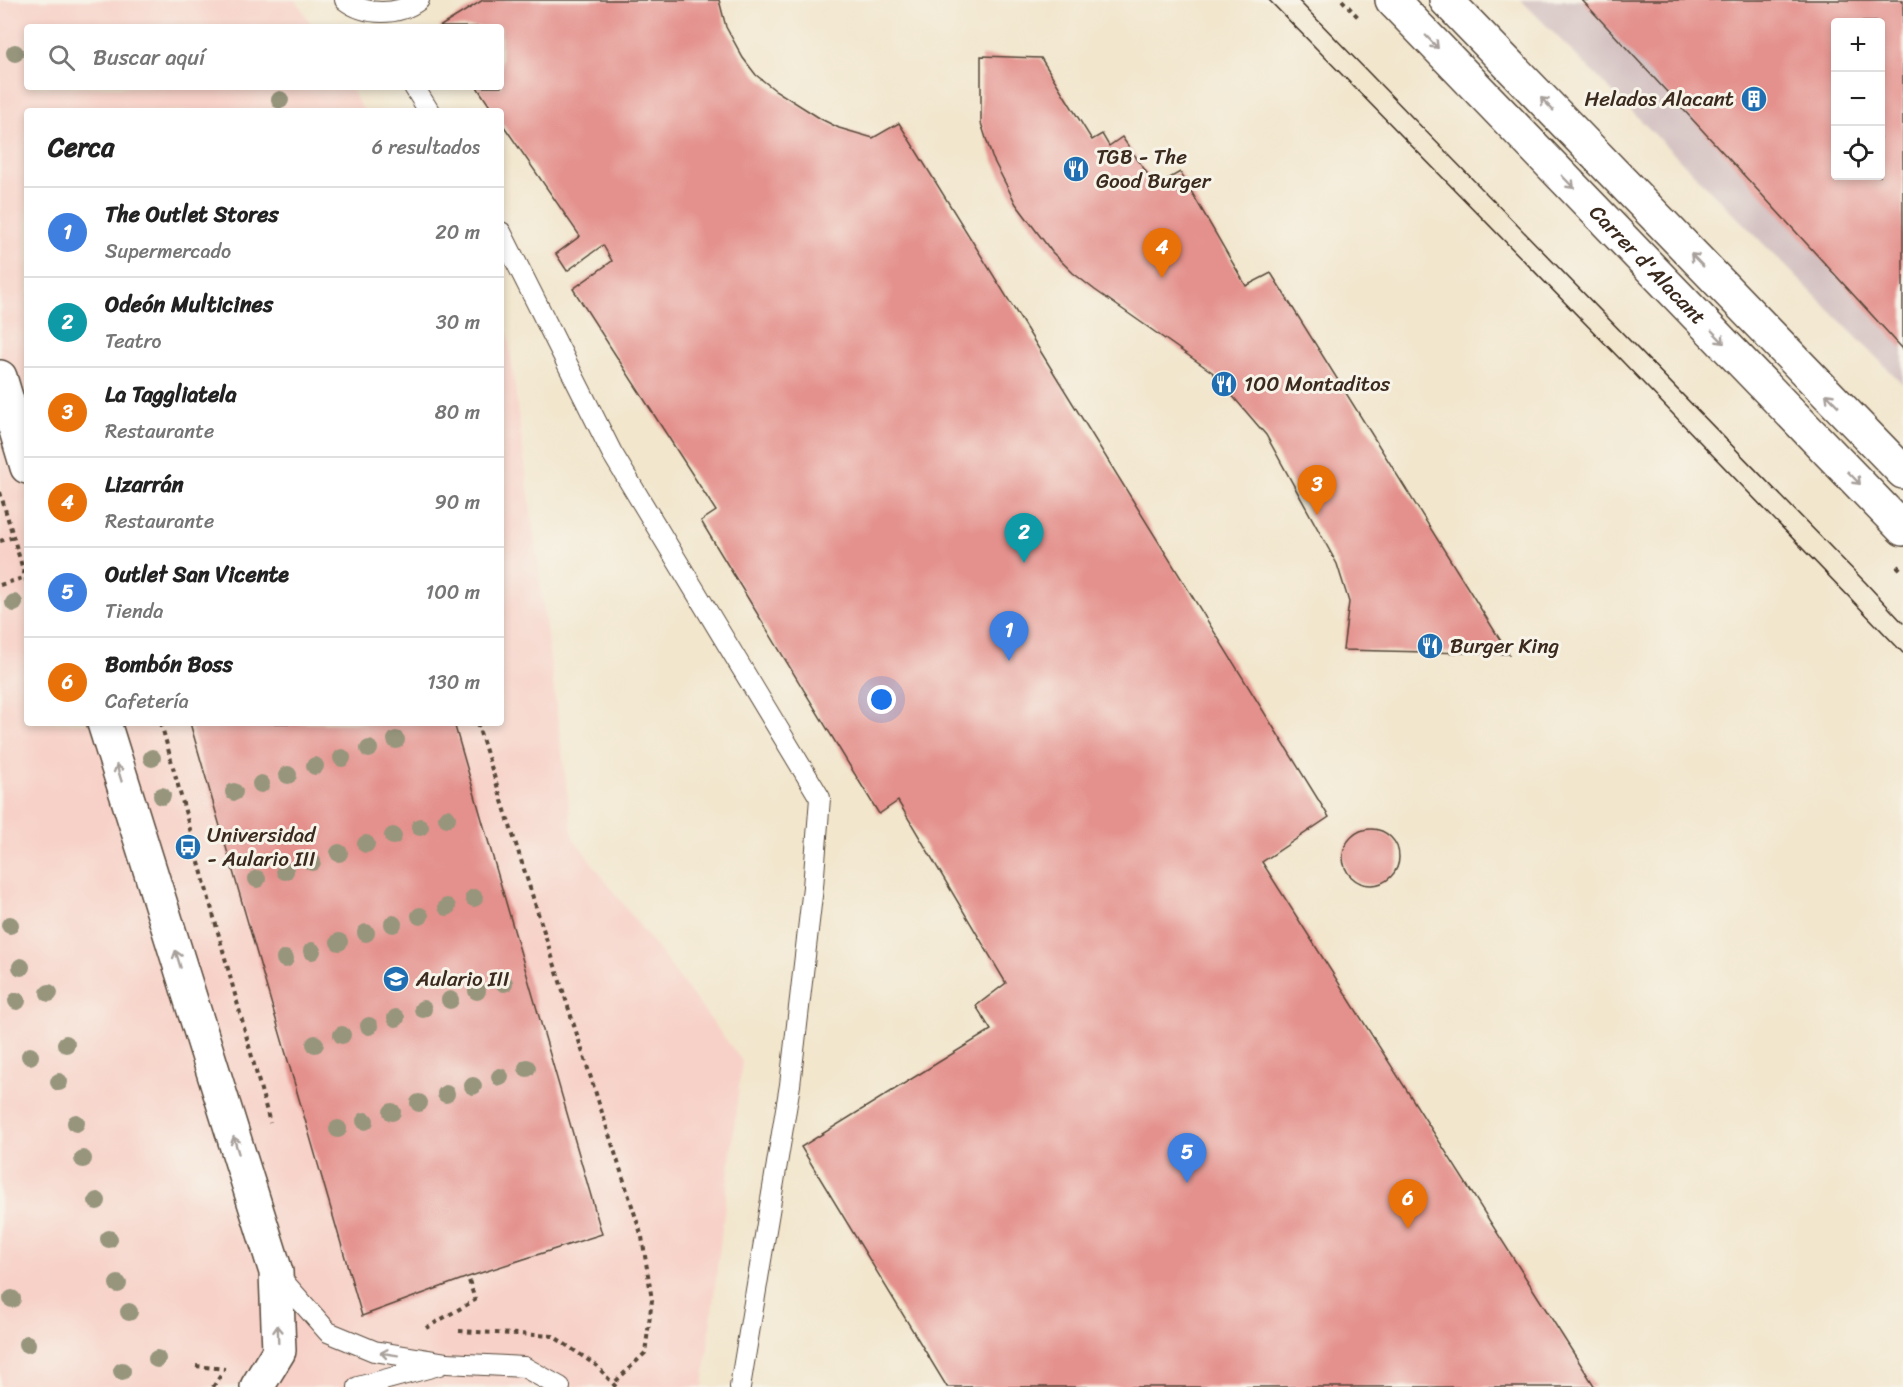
<!DOCTYPE html>
<html lang="es">
<meta charset="utf-8">
<style>
body{margin:0;font-family:Sriracha,sans-serif;background:#f6f6f6;color:#222}
.controls{position:absolute;right:18px;top:18px;display:grid;overflow:hidden;border-radius:6px;box-shadow:0 3px 9px #0003}
.controls button{width:54px;height:54px;display:grid;place-items:center;padding:0;border:0;border-bottom:2px solid #e0e0e0;background:#fff;color:#222;font:30px sans-serif}
.you{position:absolute;left:882px;top:700px;width:21px;height:21px;margin:-15px;border:4px solid #fff;border-radius:50%;background:#1a73e8;box-shadow:0 0 0 9px #1a73e833}
.badge{display:grid;place-items:center;width:39px;height:39px;border-radius:50%;background:#1f6fb2;color:#fff;font-size:20px;font-weight:700}
.pin{position:absolute;translate:-50% -50px;filter:drop-shadow(0 2px 3px #0008)}
.pin::after{content:'';position:absolute;top:32px;width:21px;height:18px;background:inherit;clip-path:polygon(0 0,100% 0,50% 100%)}
.list{margin:0;padding:0;list-style:none}
h2{display:flex;justify-content:space-between;align-items:center;height:78px;margin:0;padding:0 24px;font-size:26px}
h2 small{font-size:20px;font-weight:400;color:#767676}
.list li{display:grid;grid-template-columns:39px 1fr auto;gap:18px;align-items:center;box-sizing:border-box;height:90px;padding:0 24px;border-top:2px solid #e0e0e0}
.list b{display:block;font-size:22px;white-space:nowrap}
.list p{margin:0;font-size:20px;white-space:nowrap;color:#767676}
.list em{font-size:20px;font-style:normal;color:#767676}
.icon{flex:none;width:33px;height:33px;fill:none;stroke:currentColor;stroke-width:2;stroke-linecap:round;stroke-linejoin:round}
.map{position:relative;flex:none;width:1903px;height:1387px;overflow:hidden}
.search{position:absolute;background:#fff;box-shadow:0 3px 9px #0003;left:24px;top:24px;width:480px;height:66px;display:flex;align-items:center;gap:15px;box-sizing:border-box;padding:0 21px;border-radius:6px;color:#767676;font-size:22px}
.panel{position:absolute;background:#fff;box-shadow:0 3px 9px #0003;left:24px;top:108px;width:480px;height:618px;border-radius:6px}
.map>svg:first-child{display:block}
.built{fill:#f7d1c8}
.industrial{fill:#d2bfc0;fill-rule:evenodd}
.building{fill:#e4908c;fill-rule:evenodd}
.lines{fill:none;stroke-linecap:round;stroke-linejoin:round}
.service-casing{stroke:#564638;stroke-width:22}
.tertiary-casing{stroke:#564638;stroke-width:36}
.secondary-casing{stroke:#564638;stroke-width:36}
.path{stroke:#564638;stroke-width:4;stroke-dasharray:4.5 4.5;stroke-linecap:butt}
.service{stroke:#fff;stroke-width:20}
.tertiary{stroke:#fff;stroke-width:33}
.secondary{stroke:#fff;stroke-width:33}
.tram{stroke:#3b2a1e;stroke-width:1.5}
.tree{fill:#97967d}
.oneway{stroke:#a79f9a}
.labels{text-anchor:middle;stroke-width:6;stroke-linejoin:round;paint-order:stroke}
.poi-label{font-size:21px;fill:#3b2a1e;stroke:#f7f3e8;text-anchor:start}
.street-label{font-size:21px;fill:#3b2a1e;stroke:#f7f3e8}
</style>
<div class="map">
<svg width="1903" height="1387" viewBox="0 0 1903 1387">
<rect width="100%" height="100%" fill="#f7f3e8"/>
<filter id="ink" filterUnits="userSpaceOnUse"><feTurbulence type="fractalNoise" baseFrequency=".0167" numOctaves="2"/><feDisplacementMap in="SourceGraphic" scale="12" xChannelSelector="R" yChannelSelector="G"/><feConvolveMatrix kernelMatrix="1 2 1 2 8 2 1 2 1" color-interpolation-filters="sRGB"/></filter>
<filter id="wash" filterUnits="userSpaceOnUse"><feTurbulence type="fractalNoise" baseFrequency=".008" numOctaves="4" result="noise"/><feDisplacementMap in="SourceGraphic" scale="24" xChannelSelector="R" yChannelSelector="G"/><feGaussianBlur stdDeviation="1.35" result="paint"/><feColorMatrix in="noise" values="0 0 0 0 0 0 0 0 0 0 0 0 0 0 0 0 0 1.4 0 .05"/><feComposite in="paint" operator="in"/></filter>
<g filter="url(#wash)">
<rect width="100%" height="100%" fill="#f2e6cd"/>
<path class="built" d="M 0,0 L 296,0 L 313,27 L 27,27 L 27,87 L 349,87 L 364,111 L 27,111 L 27,723 L 501,723 L 501,324 L 508,334 L 573,838 L 742,1061 L 703,1387 L 0,1387 Z"/>
<path class="industrial" d="M 1521,0 L 1903,0 L 1903,384 ZM 1836,22 L 1880,22 L 1880,176 L 1836,176 Z"/>
<g id="blocks">
<path class="building" d="M 483,0 L 719,0 L 726,27 L 743,58 L 756,75 L 775,90 L 821,119 L 839,128 L 873,138 L 899,123 L 1329,817 L 1262,862 L 1595,1387 L 947,1387 L 801,1147 L 991,1030 L 976,1006 L 1006,983 L 898,801 L 879,814 L 701,521 L 716,511 L 573,289 L 612,261 L 603,245 L 567,271 L 556,254 L 580,236 L 501,122 L 501,111 L 493,111 L 477,87 L 501,87 L 501,27 L 439,27 Z
M 1582,0 L 1903,0 L 1903,349 L 1753,185 ZM 1836,22 L 1880,22 L 1880,176 L 1836,176 Z
M 981,56 L 1041,58 L 1092,140 L 1102,134 L 1109,146 L 1122,137 L 1156,186 L 1180,172 L 1246,286 L 1271,273 L 1509,654 L 1343,650 L 1349,602 L 1337,564 L 1266,435 L 1212,372 L 1095,290 L 1073,273 L 1052,252 L 1016,204 L 992,157 L 981,123 Z
M 190,723 L 454,723 L 602,1234 L 468,1277 L 362,1316 Z
M1343 857a28 28 0 1 1 56 0a28 28 0 1 1-56 0Z"/>
</g>
</g>
<g filter="url(#ink)">
<use href="#blocks" fill-opacity="0" stroke="#564638" stroke-width="1.5"/>
<g class="lines">
<defs>
<path id="service" d="M 345,0 C 366,16 398,16 419,0
M 414,87 L 429,111
M 501,232 L 612,453 L 820,798 L 813,887 L 790,1085 L 740,1387
M 277,1274 L 328,1332 L 374,1351 L 447,1363 L 524,1367 L 560,1387
M 358,1387 L 439,1365"/>
<path id="tertiary" d="M 0,377 L 27,467
M 104,723 L 276,1272 L 279,1351 L 257,1387"/>
<g id="secondary">
<path id="s1" d="M 1392,0 L 1903,529"/>
<path d="M 1446,0 L 1903,472"/>
</g>
</defs>
<use href="#service" class="service-casing"/>
<use href="#tertiary" class="tertiary-casing"/>
<use href="#secondary" class="secondary-casing"/>
<path class="path" d="M 1342,0 L 1358,17
M 0,492 L 27,583
M 0,541 L 14,537
M 1897,566 L 1903,572
M 0,585 L 26,577
M 161,723 L 270,1123
M 477,723 L 642,1237 L 652,1300 L 645,1353 L 614,1383
M 426,1328 L 475,1300 L 468,1277
M 459,1331 L 553,1336 L 597,1366 L 616,1387
M 196,1366 L 225,1369
M 213,1387 L 221,1375"/>
<use href="#service" class="service"/>
<use href="#tertiary" class="tertiary"/>
<use href="#secondary" class="secondary"/>
<path class="tram" d="M 1269,0 L 1621,360 L 1903,653
M 1298,0 L 1866,583 L 1903,623"/>
</g>
<g class="tree">
<circle cx="15" cy="53" r="9"/>
<circle cx="280" cy="100" r="9"/>
<circle cx="14" cy="603" r="9"/>
<circle cx="396" cy="740" r="9"/>
<circle cx="369" cy="749" r="9"/>
<circle cx="152" cy="758" r="9"/>
<circle cx="342" cy="758" r="9"/>
<circle cx="315" cy="766" r="9"/>
<circle cx="288" cy="775" r="9"/>
<circle cx="261" cy="784" r="9"/>
<circle cx="234" cy="792" r="9"/>
<circle cx="162" cy="796" r="9"/>
<circle cx="447" cy="818" r="9"/>
<circle cx="420" cy="827" r="9"/>
<circle cx="393" cy="836" r="9"/>
<circle cx="366" cy="844" r="9"/>
<circle cx="339" cy="853" r="9"/>
<circle cx="312" cy="862" r="9"/>
<circle cx="285" cy="871" r="9"/>
<circle cx="257" cy="879" r="9"/>
<circle cx="474" cy="898" r="9"/>
<circle cx="447" cy="907" r="9"/>
<circle cx="420" cy="916" r="9"/>
<circle cx="393" cy="924" r="9"/>
<circle cx="10" cy="925" r="9"/>
<circle cx="366" cy="933" r="9"/>
<circle cx="339" cy="942" r="9"/>
<circle cx="312" cy="951" r="9"/>
<circle cx="285" cy="959" r="9"/>
<circle cx="21" cy="967" r="9"/>
<circle cx="504" cy="983" r="9"/>
<circle cx="477" cy="991" r="9"/>
<circle cx="49" cy="993" r="9"/>
<circle cx="450" cy="1000" r="9"/>
<circle cx="17" cy="1001" r="9"/>
<circle cx="423" cy="1009" r="9"/>
<circle cx="396" cy="1018" r="9"/>
<circle cx="369" cy="1026" r="9"/>
<circle cx="342" cy="1035" r="9"/>
<circle cx="66" cy="1044" r="9"/>
<circle cx="315" cy="1044" r="9"/>
<circle cx="30" cy="1056" r="9"/>
<circle cx="527" cy="1068" r="9"/>
<circle cx="500" cy="1077" r="9"/>
<circle cx="59" cy="1082" r="9"/>
<circle cx="473" cy="1086" r="9"/>
<circle cx="446" cy="1094" r="9"/>
<circle cx="419" cy="1103" r="9"/>
<circle cx="392" cy="1112" r="9"/>
<circle cx="365" cy="1121" r="9"/>
<circle cx="76" cy="1123" r="9"/>
<circle cx="338" cy="1129" r="9"/>
<circle cx="83" cy="1159" r="9"/>
<circle cx="97" cy="1201" r="9"/>
<circle cx="109" cy="1239" r="9"/>
<circle cx="118" cy="1284" r="9"/>
<circle cx="12" cy="1299" r="9"/>
<circle cx="129" cy="1312" r="9"/>
<circle cx="27" cy="1344" r="9"/>
<circle cx="157" cy="1359" r="9"/>
<circle cx="122" cy="1371" r="9"/>
</g>
<defs><path id="oneway-shaft" d="M-6 0H5M1.5-3L5.5 0L1.5 3" fill="none" stroke-width="1.6" stroke-linecap="round" stroke-linejoin="round" transform="scale(1.5)"/></defs>
<g class="oneway">
<use href="#oneway-shaft" transform="translate(1432 42) rotate(46)"/>
<use href="#oneway-shaft" transform="translate(1547 104) rotate(-134)"/>
<use href="#oneway-shaft" transform="translate(1568 182) rotate(46)"/>
<use href="#oneway-shaft" transform="translate(1697 260) rotate(-134)"/>
<use href="#oneway-shaft" transform="translate(1718 337) rotate(46)"/>
<use href="#oneway-shaft" transform="translate(1832 400) rotate(-135)"/>
<use href="#oneway-shaft" transform="translate(1854 478) rotate(46)"/>
<use href="#oneway-shaft" transform="translate(119 773) rotate(-107)"/>
<use href="#oneway-shaft" transform="translate(178 959) rotate(-107)"/>
<use href="#oneway-shaft" transform="translate(236 1145) rotate(-107)"/>
<use href="#oneway-shaft" transform="translate(278 1334) rotate(-92)"/>
<use href="#oneway-shaft" transform="translate(389 1354) rotate(-171)"/>
</g>
</g>
<defs>
<symbol id="building-disc" viewBox="-11 -11 22 22"><circle r="9.5" fill="#1f6fb2" stroke="#f7f3e8"/><path d="M-4-6H4V6H1V3H-1V6H-4ZM-2.5-4.3h1.7v1.8h-1.7ZM.8-4.3h1.7v1.8H.8ZM-2.5-1h1.7V.8h-1.7ZM.8-1h1.7V.8H.8Z" fill="#fff"/></symbol>
<symbol id="restaurant-disc" viewBox="-11 -11 22 22"><circle r="9.5" fill="#1f6fb2" stroke="#f7f3e8"/><path d="M-5-6h1v4h1v-4h1v4h1v-4h1v5L-1.5 .5V6h-2V.5L-5-1ZM5-6V6H3V1.5H1.5Q1.5-4 5-6Z" fill="#fff"/></symbol>
<symbol id="bus-disc" viewBox="-11 -11 22 22"><circle r="9.5" fill="#1f6fb2" stroke="#f7f3e8"/><path d="M-5-6H5V4H4V6H2V4H-2V6H-4V4H-5ZM-3.5-4V0h7V-4ZM-3.5 1.2v1.5H-2V1.2ZM2 1.2v1.5H3.5V1.2Z" fill="#fff"/></symbol>
<symbol id="university-disc" viewBox="-11 -11 22 22"><circle r="9.5" fill="#1f6fb2" stroke="#f7f3e8"/><path d="M0-5L7-2L0 1L-7-2ZM-4 1L0 2.5L4 1V4Q0 6-4 4Z" fill="#fff"/></symbol>
</defs>
<g fill-rule="evenodd">
<use href="#building-disc" x="1739" y="84" width="30" height="30"/>
<use href="#restaurant-disc" x="1061" y="154" width="30" height="30"/>
<use href="#restaurant-disc" x="1209" y="369" width="30" height="30"/>
<use href="#restaurant-disc" x="1415" y="631" width="30" height="30"/>
<use href="#bus-disc" x="173" y="832" width="30" height="30"/>
<use href="#university-disc" x="381" y="964" width="30" height="30"/>
</g>
<g class="labels">
<g class="poi-label">
<text x="1734" y="106" text-anchor="end">Helados Alacant</text>
<text x="1096" y="164">TGB - The<tspan x="1096" dy="24">Good Burger</tspan></text>
<text x="1244" y="391">100 Montaditos</text>
<text x="1450" y="653">Burger King</text>
<text x="207" y="842">Universidad<tspan x="207" dy="24">- Aulario III</tspan></text>
<text x="416" y="986">Aulario III</text>
</g>
<g class="street-label">
<text dy="7" stroke="none"><textPath href="#s1" startOffset="368">Carrer d'Alacant</textPath></text>
</g>
</g>
</svg>
<div class="controls">
<button>+</button>
<button>−</button>
<button><svg class="icon" aria-label="locate" viewBox="0 0 24 24"><circle cx="12" cy="12" r="6"/><path d="M12 2v4M12 18v4M2 12h4M18 12h4"/></svg></button>
</div>
<div class="you"></div>
<div class="pin badge" style="left:1009px;top:661px;background:#3f7fe0">1</div>
<div class="pin badge" style="left:1024px;top:563px;background:#0f9aa8">2</div>
<div class="pin badge" style="left:1317px;top:515px;background:#e8710a">3</div>
<div class="pin badge" style="left:1162px;top:278px;background:#e8710a">4</div>
<div class="pin badge" style="left:1187px;top:1183px;background:#3f7fe0">5</div>
<div class="pin badge" style="left:1408px;top:1229px;background:#e8710a">6</div>
<div class="search"><svg class="icon" aria-label="search" viewBox="0 0 24 24"><circle cx="10" cy="10" r="6"/><path d="M15 15l6 6"/></svg>Buscar aquí</div>
<section class="panel">
<h2>Cerca<small>6 resultados</small></h2>
<ul class="list">
<li><span class="badge" style="background:#3f7fe0">1</span><div><b>The Outlet Stores</b><p>Supermercado</p></div><em>20 m</em></li>
<li><span class="badge" style="background:#0f9aa8">2</span><div><b>Odeón Multicines</b><p>Teatro</p></div><em>30 m</em></li>
<li><span class="badge" style="background:#e8710a">3</span><div><b>La Taggliatela</b><p>Restaurante</p></div><em>80 m</em></li>
<li><span class="badge" style="background:#e8710a">4</span><div><b>Lizarrán</b><p>Restaurante</p></div><em>90 m</em></li>
<li><span class="badge" style="background:#3f7fe0">5</span><div><b>Outlet San Vicente</b><p>Tienda</p></div><em>100 m</em></li>
<li><span class="badge" style="background:#e8710a">6</span><div><b>Bombón Boss</b><p>Cafetería</p></div><em>130 m</em></li>
</ul>
</section>
</div>
